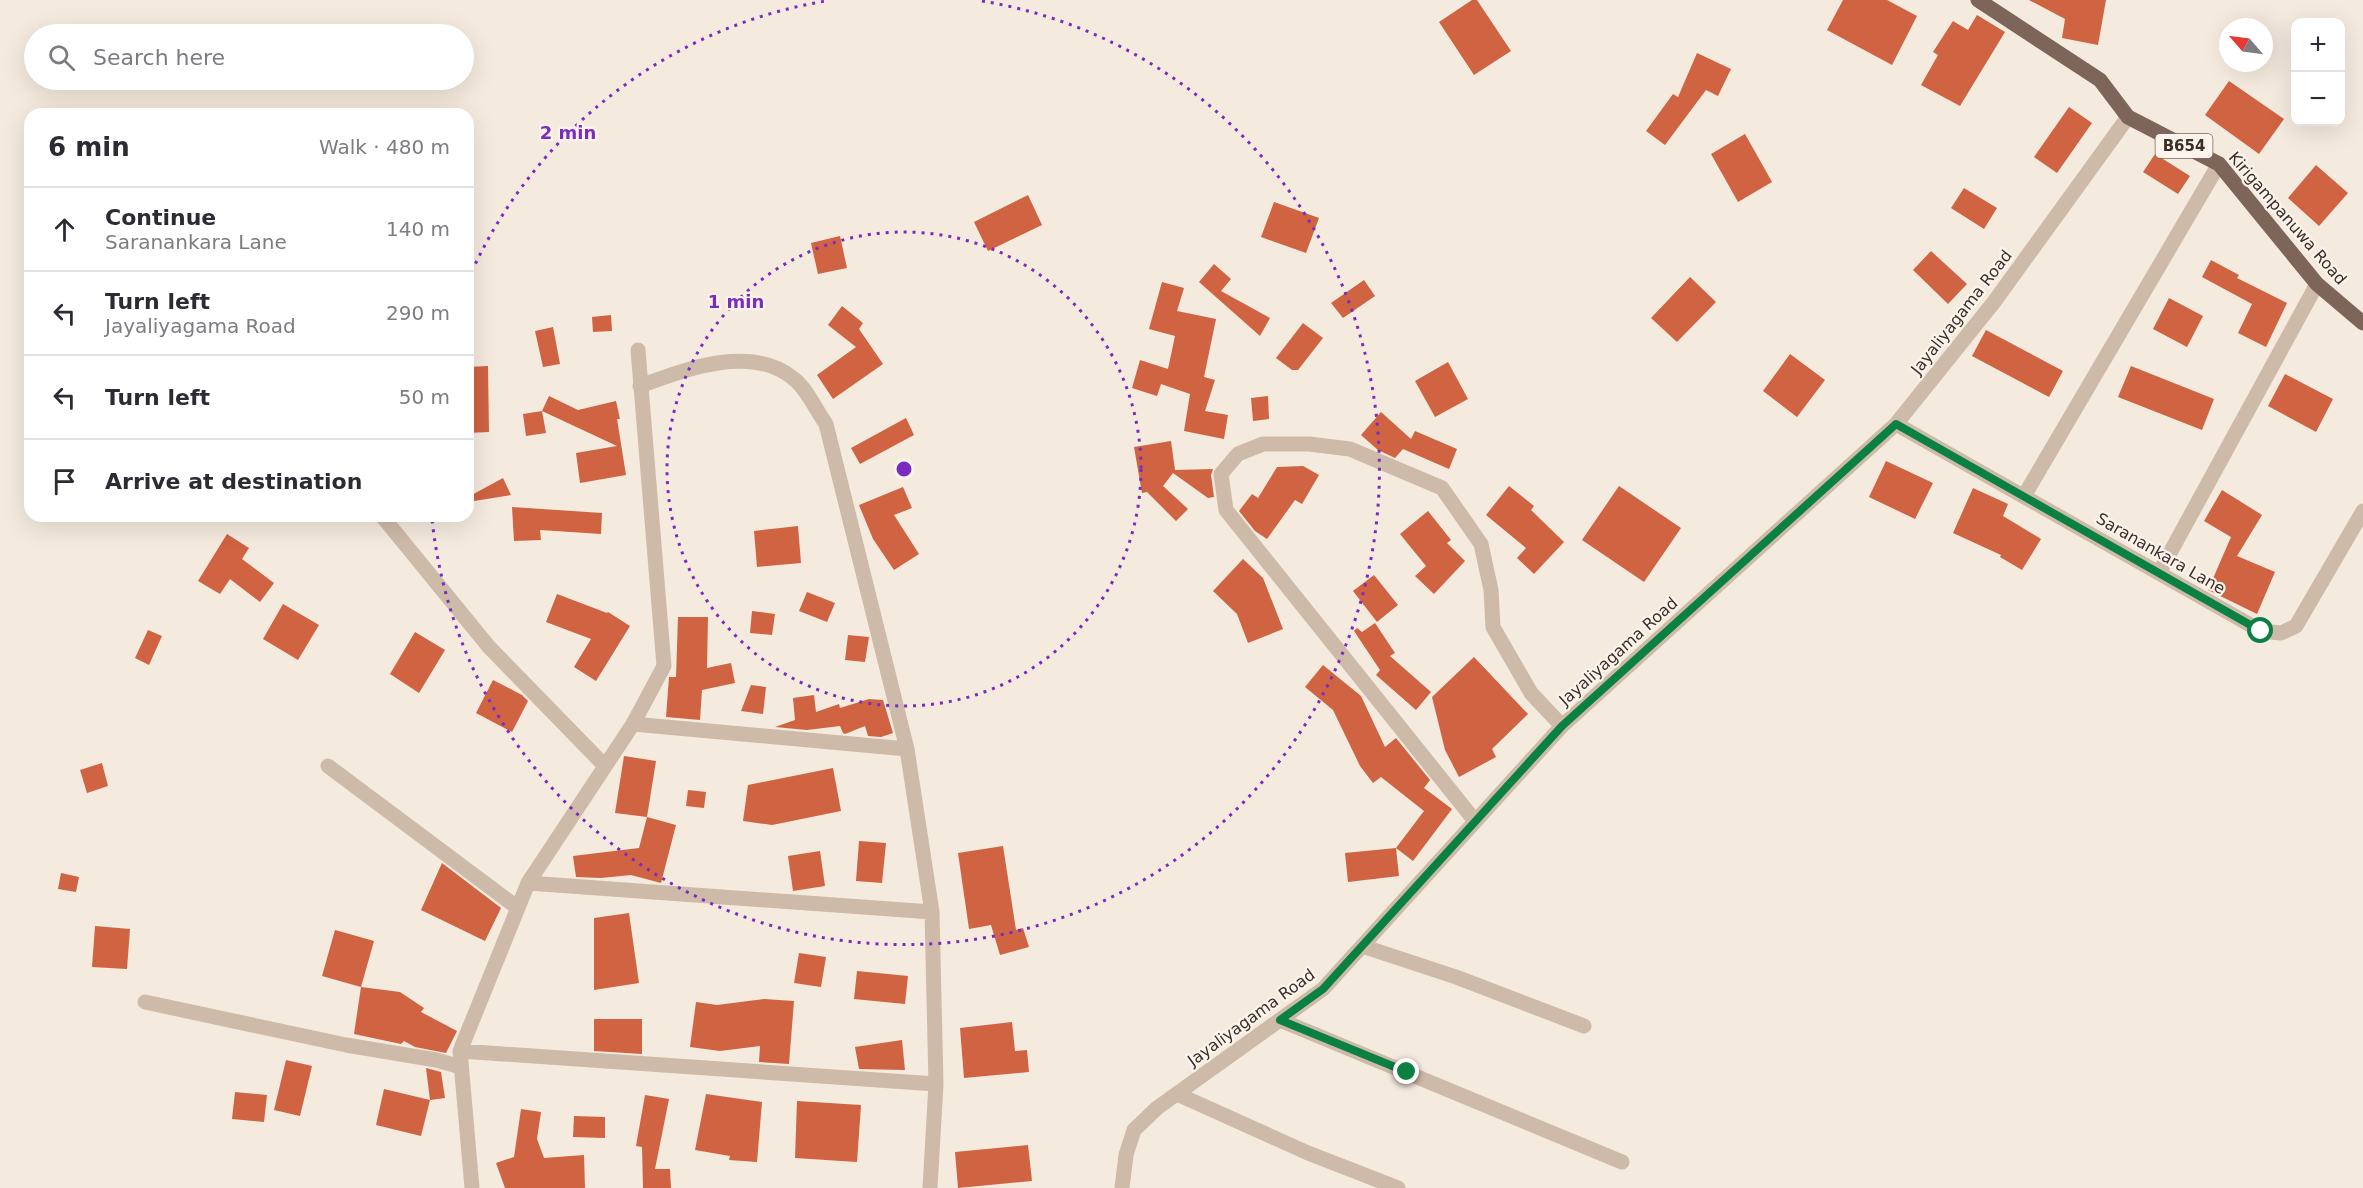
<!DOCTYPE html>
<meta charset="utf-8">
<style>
body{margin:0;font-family:"DejaVu Sans",sans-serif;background:#f7f7f7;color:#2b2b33}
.controls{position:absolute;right:18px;top:18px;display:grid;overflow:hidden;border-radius:12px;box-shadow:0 6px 24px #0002}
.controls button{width:54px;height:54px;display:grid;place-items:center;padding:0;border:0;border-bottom:2px solid #e1e1e2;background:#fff;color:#2b2b33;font:30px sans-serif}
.compass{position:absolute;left:2219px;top:18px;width:54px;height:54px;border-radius:50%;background:#fff;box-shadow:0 6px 24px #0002;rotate:298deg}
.stop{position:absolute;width:18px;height:18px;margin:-14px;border:4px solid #0b8043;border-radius:50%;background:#fff}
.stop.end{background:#0b8043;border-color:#fff;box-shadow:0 2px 6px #0008}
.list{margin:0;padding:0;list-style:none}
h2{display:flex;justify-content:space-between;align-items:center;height:78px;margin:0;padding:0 24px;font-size:26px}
h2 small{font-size:20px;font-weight:400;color:#7c7c81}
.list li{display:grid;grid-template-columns:39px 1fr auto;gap:18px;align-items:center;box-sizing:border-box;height:84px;padding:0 24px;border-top:2px solid #e1e1e2}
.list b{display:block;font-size:22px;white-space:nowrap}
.list p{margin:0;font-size:20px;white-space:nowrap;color:#7c7c81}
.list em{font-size:20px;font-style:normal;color:#7c7c81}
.icon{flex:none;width:33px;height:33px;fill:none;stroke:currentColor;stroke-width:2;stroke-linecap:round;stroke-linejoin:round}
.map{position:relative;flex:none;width:2363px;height:1188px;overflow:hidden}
.search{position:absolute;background:#fff;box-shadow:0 6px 24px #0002;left:24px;top:24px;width:450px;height:66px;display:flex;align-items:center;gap:15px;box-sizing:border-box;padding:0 21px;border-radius:33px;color:#7c7c81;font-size:22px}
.panel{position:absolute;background:#fff;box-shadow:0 6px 24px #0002;left:24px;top:108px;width:450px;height:414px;border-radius:18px}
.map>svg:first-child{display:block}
.building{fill:#cf6342}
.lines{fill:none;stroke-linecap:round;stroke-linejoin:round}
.minor{stroke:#cebaa9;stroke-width:15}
.primary{stroke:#7e6559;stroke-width:15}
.route{stroke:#0b8043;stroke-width:8}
.ring{fill:none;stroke:#7b2cbf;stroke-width:3;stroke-dasharray:3 6}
.labels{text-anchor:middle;stroke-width:4.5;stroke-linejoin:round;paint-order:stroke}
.shield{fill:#fcf4ec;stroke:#756a64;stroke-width:1.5}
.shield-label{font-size:15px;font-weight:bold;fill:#3b2f29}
.street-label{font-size:16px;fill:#3b2f29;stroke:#fcf4ec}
.centre{fill:#7b2cbf;stroke:#fcf4ec;stroke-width:3}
.ring-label{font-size:18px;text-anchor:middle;font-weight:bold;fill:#7b2cbf;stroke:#fcf4ec;stroke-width:4.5;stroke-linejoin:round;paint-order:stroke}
</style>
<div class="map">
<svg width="2363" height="1188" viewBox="0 0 2363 1188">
<rect width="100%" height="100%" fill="#f5eade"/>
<path class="building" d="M 1472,0 L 1477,0 L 1511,51 L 1474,75 L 1439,22 Z
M 1843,0 L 1887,0 L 1917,16 L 1892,65 L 1827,30 Z
M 2029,0 L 2106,0 L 2098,45 L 2062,38 L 2065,19 Z
M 1977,15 L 2005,32 L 1960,106 L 1921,85 L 1938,55 L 1933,52 L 1953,21 L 1968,30 Z
M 1697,53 L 1731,69 L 1718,96 L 1706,90 L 1665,145 L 1646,131 L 1673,94 L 1678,97 Z
M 2229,81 L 2284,119 L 2259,154 L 2205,115 Z
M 2069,107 L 2092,123 L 2057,173 L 2034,157 Z
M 1745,134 L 1772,182 L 1738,202 L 1711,154 Z
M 2155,154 L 2190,176 L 2178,194 L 2143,172 Z
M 2316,165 L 2348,193 L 2319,226 L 2288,198 Z
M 1964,188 L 1997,208 L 1984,229 L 1951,208 Z
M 1028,195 L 1042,225 L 988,251 L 974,222 Z
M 1274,202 L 1319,218 L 1306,253 L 1261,237 Z
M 840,236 L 847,268 L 818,274 L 811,243 Z
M 1931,251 L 1967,284 L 1948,304 L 1913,270 Z
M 2211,260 L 2239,275 L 2237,278 L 2287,303 L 2266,347 L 2238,333 L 2252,304 L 2202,277 Z
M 1214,264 L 1231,279 L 1221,291 L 1270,318 L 1260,336 L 1199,282 Z
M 1690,277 L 1716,302 L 1677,342 L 1651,318 Z
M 1364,280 L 1375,296 L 1343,318 L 1331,303 Z
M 1162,282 L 1184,288 L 1177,311 L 1216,319 L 1204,377 L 1215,380 L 1205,411 L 1228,415 L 1224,439 L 1184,431 L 1190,394 L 1161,384 L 1157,396 L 1132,388 L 1140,360 L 1168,369 L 1175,336 L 1149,329 Z
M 2169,298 L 2203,316 L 2187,347 L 2153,329 Z
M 842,306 L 863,323 L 859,329 L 883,364 L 833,399 L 817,375 L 856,347 L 828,325 Z
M 611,315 L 612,331 L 593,332 L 592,317 Z
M 1303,323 L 1323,338 L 1298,370 L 1292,370 L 1276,358 Z
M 553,327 L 560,364 L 543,367 L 535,331 Z
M 1986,330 L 2063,371 L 2049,397 L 1972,356 Z
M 1790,354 L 1825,380 L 1797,417 L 1763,391 Z
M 1448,362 L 1468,399 L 1435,417 L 1415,381 Z
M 488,366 L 489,432 L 468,433 L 468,367 Z
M 2131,366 L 2214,399 L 2202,430 L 2118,397 Z
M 2285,374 L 2333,399 L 2316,432 L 2268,406 Z
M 549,396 L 578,410 L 616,401 L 620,419 L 617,419 L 626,475 L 580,483 L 576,453 L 617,446 L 542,411 Z
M 1268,396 L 1269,419 L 1253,421 L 1251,398 Z
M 542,411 L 546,433 L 526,436 L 523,414 Z
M 1381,412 L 1411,439 L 1415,431 L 1457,449 L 1449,469 L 1403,449 L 1395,458 L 1378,450 L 1361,435 Z
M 906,418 L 914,435 L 860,464 L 851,448 Z
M 1171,441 L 1175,470 L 1213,469 L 1211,475 L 1214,497 L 1208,498 L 1173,473 L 1163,486 L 1188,509 L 1176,521 L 1147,492 L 1142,493 L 1134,447 Z
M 1886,461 L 1933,483 L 1915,519 L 1869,497 Z
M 1303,466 L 1319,475 L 1302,504 L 1295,500 L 1267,539 L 1255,531 L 1239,511 L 1252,494 L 1258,498 L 1277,467 Z
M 503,478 L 511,495 L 468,502 L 468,497 Z
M 1509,486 L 1534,506 L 1531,510 L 1564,542 L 1534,574 L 1517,558 L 1526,548 L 1486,515 Z
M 1619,486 L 1681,528 L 1644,582 L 1582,540 Z
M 903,487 L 912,508 L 894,515 L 919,554 L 894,570 L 873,539 L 859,505 Z
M 1973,488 L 2008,504 L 2003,516 L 2041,539 L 2022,570 L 2000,557 L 2001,555 L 1953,533 Z
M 2222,490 L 2262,515 L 2237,556 L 2275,572 L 2257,614 L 2208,590 L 2231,537 L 2204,521 Z
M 512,507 L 602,513 L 601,534 L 540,530 L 541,540 L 514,541 Z
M 1428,511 L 1451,540 L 1447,543 L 1465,561 L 1434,594 L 1415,576 L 1426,566 L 1400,534 Z
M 798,526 L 801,563 L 757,567 L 754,531 Z
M 227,534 L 249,548 L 242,559 L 274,583 L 260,602 L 230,579 L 220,594 L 198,581 Z
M 1243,559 L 1263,578 L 1283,629 L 1248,643 L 1237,614 L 1213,591 Z
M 1374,575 L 1398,605 L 1377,622 L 1353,591 Z
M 807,592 L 835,603 L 827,622 L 799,611 Z
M 557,594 L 607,613 L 608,612 L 630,626 L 596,681 L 574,667 L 591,639 L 546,622 Z
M 283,604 L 319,625 L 298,660 L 263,639 Z
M 752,611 L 775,614 L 772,635 L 750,633 Z
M 678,617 L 708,617 L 707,668 L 731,663 L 735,683 L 702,690 L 700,720 L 666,717 L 669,677 L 676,677 Z
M 1375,623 L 1395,653 L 1390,656 L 1431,692 L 1416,710 L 1376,675 L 1380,670 L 1354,631 L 1357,628 L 1362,632 Z
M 148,630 L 162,636 L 149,665 L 135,658 Z
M 415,632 L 445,650 L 419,693 L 390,674 Z
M 848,635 L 869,637 L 865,662 L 845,660 Z
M 1474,657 L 1528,714 L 1492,749 L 1496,757 L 1459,777 L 1445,750 L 1432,697 Z
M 1323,665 L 1361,696 L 1385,747 L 1396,738 L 1430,780 L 1424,788 L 1452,809 L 1413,861 L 1396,848 L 1424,811 L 1381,777 L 1373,783 L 1360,766 L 1333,710 L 1305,687 Z
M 493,680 L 522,695 L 528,701 L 512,732 L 476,713 Z
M 751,685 L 766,687 L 763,714 L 741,711 Z
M 814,695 L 816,712 L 839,704 L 840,708 L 869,699 L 883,700 L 893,733 L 881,737 L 868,736 L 865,726 L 845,734 L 843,733 L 840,726 L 807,730 L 775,727 L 795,720 L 793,698 Z
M 624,756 L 656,761 L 647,817 L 615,813 Z
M 102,763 L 108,786 L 87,793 L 80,770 Z
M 833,768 L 841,811 L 772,825 L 743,821 L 748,785 Z
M 688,790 L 706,792 L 704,808 L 686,806 Z
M 647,817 L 676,825 L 661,883 L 631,875 L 601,878 L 576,877 L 573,856 L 639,848 Z
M 859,841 L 886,843 L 882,883 L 856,881 Z
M 1003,846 L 1016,930 L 1023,928 L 1029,947 L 1000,955 L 991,925 L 969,929 L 958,853 Z
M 1396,848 L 1399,876 L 1348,882 L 1345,853 Z
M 820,851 L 825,886 L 793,891 L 788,856 Z
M 442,863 L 501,908 L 485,941 L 421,910 Z
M 61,873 L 79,877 L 76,892 L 58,889 Z
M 629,913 L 639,983 L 594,990 L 594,918 Z
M 95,926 L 130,929 L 127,969 L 92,967 Z
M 335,930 L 374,941 L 361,987 L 322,976 Z
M 799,953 L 826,957 L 821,987 L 794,983 Z
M 857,971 L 908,976 L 905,1004 L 854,999 Z
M 361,987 L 400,992 L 424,1008 L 421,1012 L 457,1031 L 446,1053 L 415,1047 L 404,1041 L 401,1044 L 354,1034 Z
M 764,999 L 794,1001 L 789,1064 L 759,1062 L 760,1046 L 720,1051 L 690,1047 L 696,1002 L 717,1005 Z
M 594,1019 L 642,1019 L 642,1054 L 594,1051 Z
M 1012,1022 L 1015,1051 L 1027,1050 L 1029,1072 L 964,1078 L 960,1028 Z
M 902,1040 L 905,1070 L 859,1069 L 855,1047 Z
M 286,1060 L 312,1066 L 300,1116 L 274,1110 Z
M 426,1068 L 441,1072 L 445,1098 L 430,1100 Z
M 384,1089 L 430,1100 L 421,1136 L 376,1125 Z
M 235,1092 L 267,1095 L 264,1122 L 232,1119 Z
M 706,1094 L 762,1102 L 757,1162 L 729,1160 L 730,1156 L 695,1150 Z
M 645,1095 L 669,1099 L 655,1169 L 670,1169 L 671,1188 L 643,1188 L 642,1147 L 636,1146 Z
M 797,1101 L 861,1105 L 857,1162 L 795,1158 Z
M 521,1109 L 541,1112 L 537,1139 L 544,1158 L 584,1155 L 585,1188 L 505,1188 L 496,1163 L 514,1157 Z
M 574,1116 L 605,1117 L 605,1138 L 573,1137 Z
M 1028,1145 L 1032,1181 L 958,1188 L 955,1152 Z"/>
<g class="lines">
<path class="minor" d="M 640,386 C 684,370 752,343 794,379 C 807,389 816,410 826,424 L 907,749 L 932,912 L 936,1084 L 930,1188
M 1896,424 L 2261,631 L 2281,633 L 2296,626 L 2363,511
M 2024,496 L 2219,164
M 382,516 L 489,647 L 605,766
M 2159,573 L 2317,284
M 633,724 L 907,749
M 328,766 L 518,908
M 1475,821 L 1226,510 L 1221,474 L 1238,454 L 1263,444 L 1309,444 L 1350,449 L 1442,488 L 1481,544 L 1491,590 L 1493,627 L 1531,693 L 1562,726
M 528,883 L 932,912
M 1362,946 L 1456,977 L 1584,1026
M 145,1002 L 346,1045 L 436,1060 L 461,1067
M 1280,1020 L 1622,1162
M 460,1051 L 936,1084
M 1177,1094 L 1308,1153 L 1398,1188
M 472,1188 L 460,1051 L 528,883 L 633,724 L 664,666 L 638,350
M 1122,1188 L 1126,1155 L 1134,1130 L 1157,1108 L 1323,989 L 1562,726 L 1896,424 L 1994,302 L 2128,117"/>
<path class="primary" d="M 1978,0 L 2100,80 L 2128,117 L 2219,164 L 2317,284 L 2363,323"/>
</g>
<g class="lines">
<path class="route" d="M 1407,1072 L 1280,1020 L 1323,989 L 1562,726 L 1896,424 L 2261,631"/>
</g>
<g class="ring">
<circle cx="904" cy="469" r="237"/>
<path d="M468 280A475 475 0 0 1 826 1M982 1A475 475 0 1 1 432 519"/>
</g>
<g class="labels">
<rect class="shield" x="2155.5" y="134" width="57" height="24" rx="4.5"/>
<g class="shield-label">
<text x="2184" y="151">B654</text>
</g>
<g class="street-label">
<text transform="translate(2288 218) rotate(49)" y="6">Kirigampanuwa Road</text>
<text transform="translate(1961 312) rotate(-52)" y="6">Jayaliyagama Road</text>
<text transform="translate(2161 553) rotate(30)" y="6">Saranankara Lane</text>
<text transform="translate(1618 651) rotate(-42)" y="6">Jayaliyagama Road</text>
<text transform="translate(1251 1017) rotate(-36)" y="6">Jayaliyagama Road</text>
</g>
</g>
<circle cx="904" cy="469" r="9" class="centre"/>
<g class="ring-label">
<text x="568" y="139">2 min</text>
<text x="736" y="308">1 min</text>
</g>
</svg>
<div class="controls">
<button>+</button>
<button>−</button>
</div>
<svg class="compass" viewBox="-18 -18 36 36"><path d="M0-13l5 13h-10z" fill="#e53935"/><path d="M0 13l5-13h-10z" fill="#7c7c81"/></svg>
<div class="stop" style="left:2261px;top:631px"></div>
<div class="stop end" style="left:1407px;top:1072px"></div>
<div class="search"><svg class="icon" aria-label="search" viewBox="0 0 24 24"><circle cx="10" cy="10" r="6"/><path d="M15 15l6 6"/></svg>Search here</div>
<section class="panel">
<h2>6 min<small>Walk · 480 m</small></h2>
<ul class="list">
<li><svg class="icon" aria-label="ahead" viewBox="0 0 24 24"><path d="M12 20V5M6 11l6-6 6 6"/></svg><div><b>Continue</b><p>Saranankara Lane</p></div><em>140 m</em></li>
<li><svg class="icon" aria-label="left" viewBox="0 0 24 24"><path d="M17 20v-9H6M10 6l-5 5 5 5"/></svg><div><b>Turn left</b><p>Jayaliyagama Road</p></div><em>290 m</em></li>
<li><svg class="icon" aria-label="left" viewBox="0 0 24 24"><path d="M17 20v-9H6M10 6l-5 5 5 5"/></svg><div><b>Turn left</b></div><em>50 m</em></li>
<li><svg class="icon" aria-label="arrive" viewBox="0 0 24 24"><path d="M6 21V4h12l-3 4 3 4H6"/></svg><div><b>Arrive at destination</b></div></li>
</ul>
</section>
</div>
